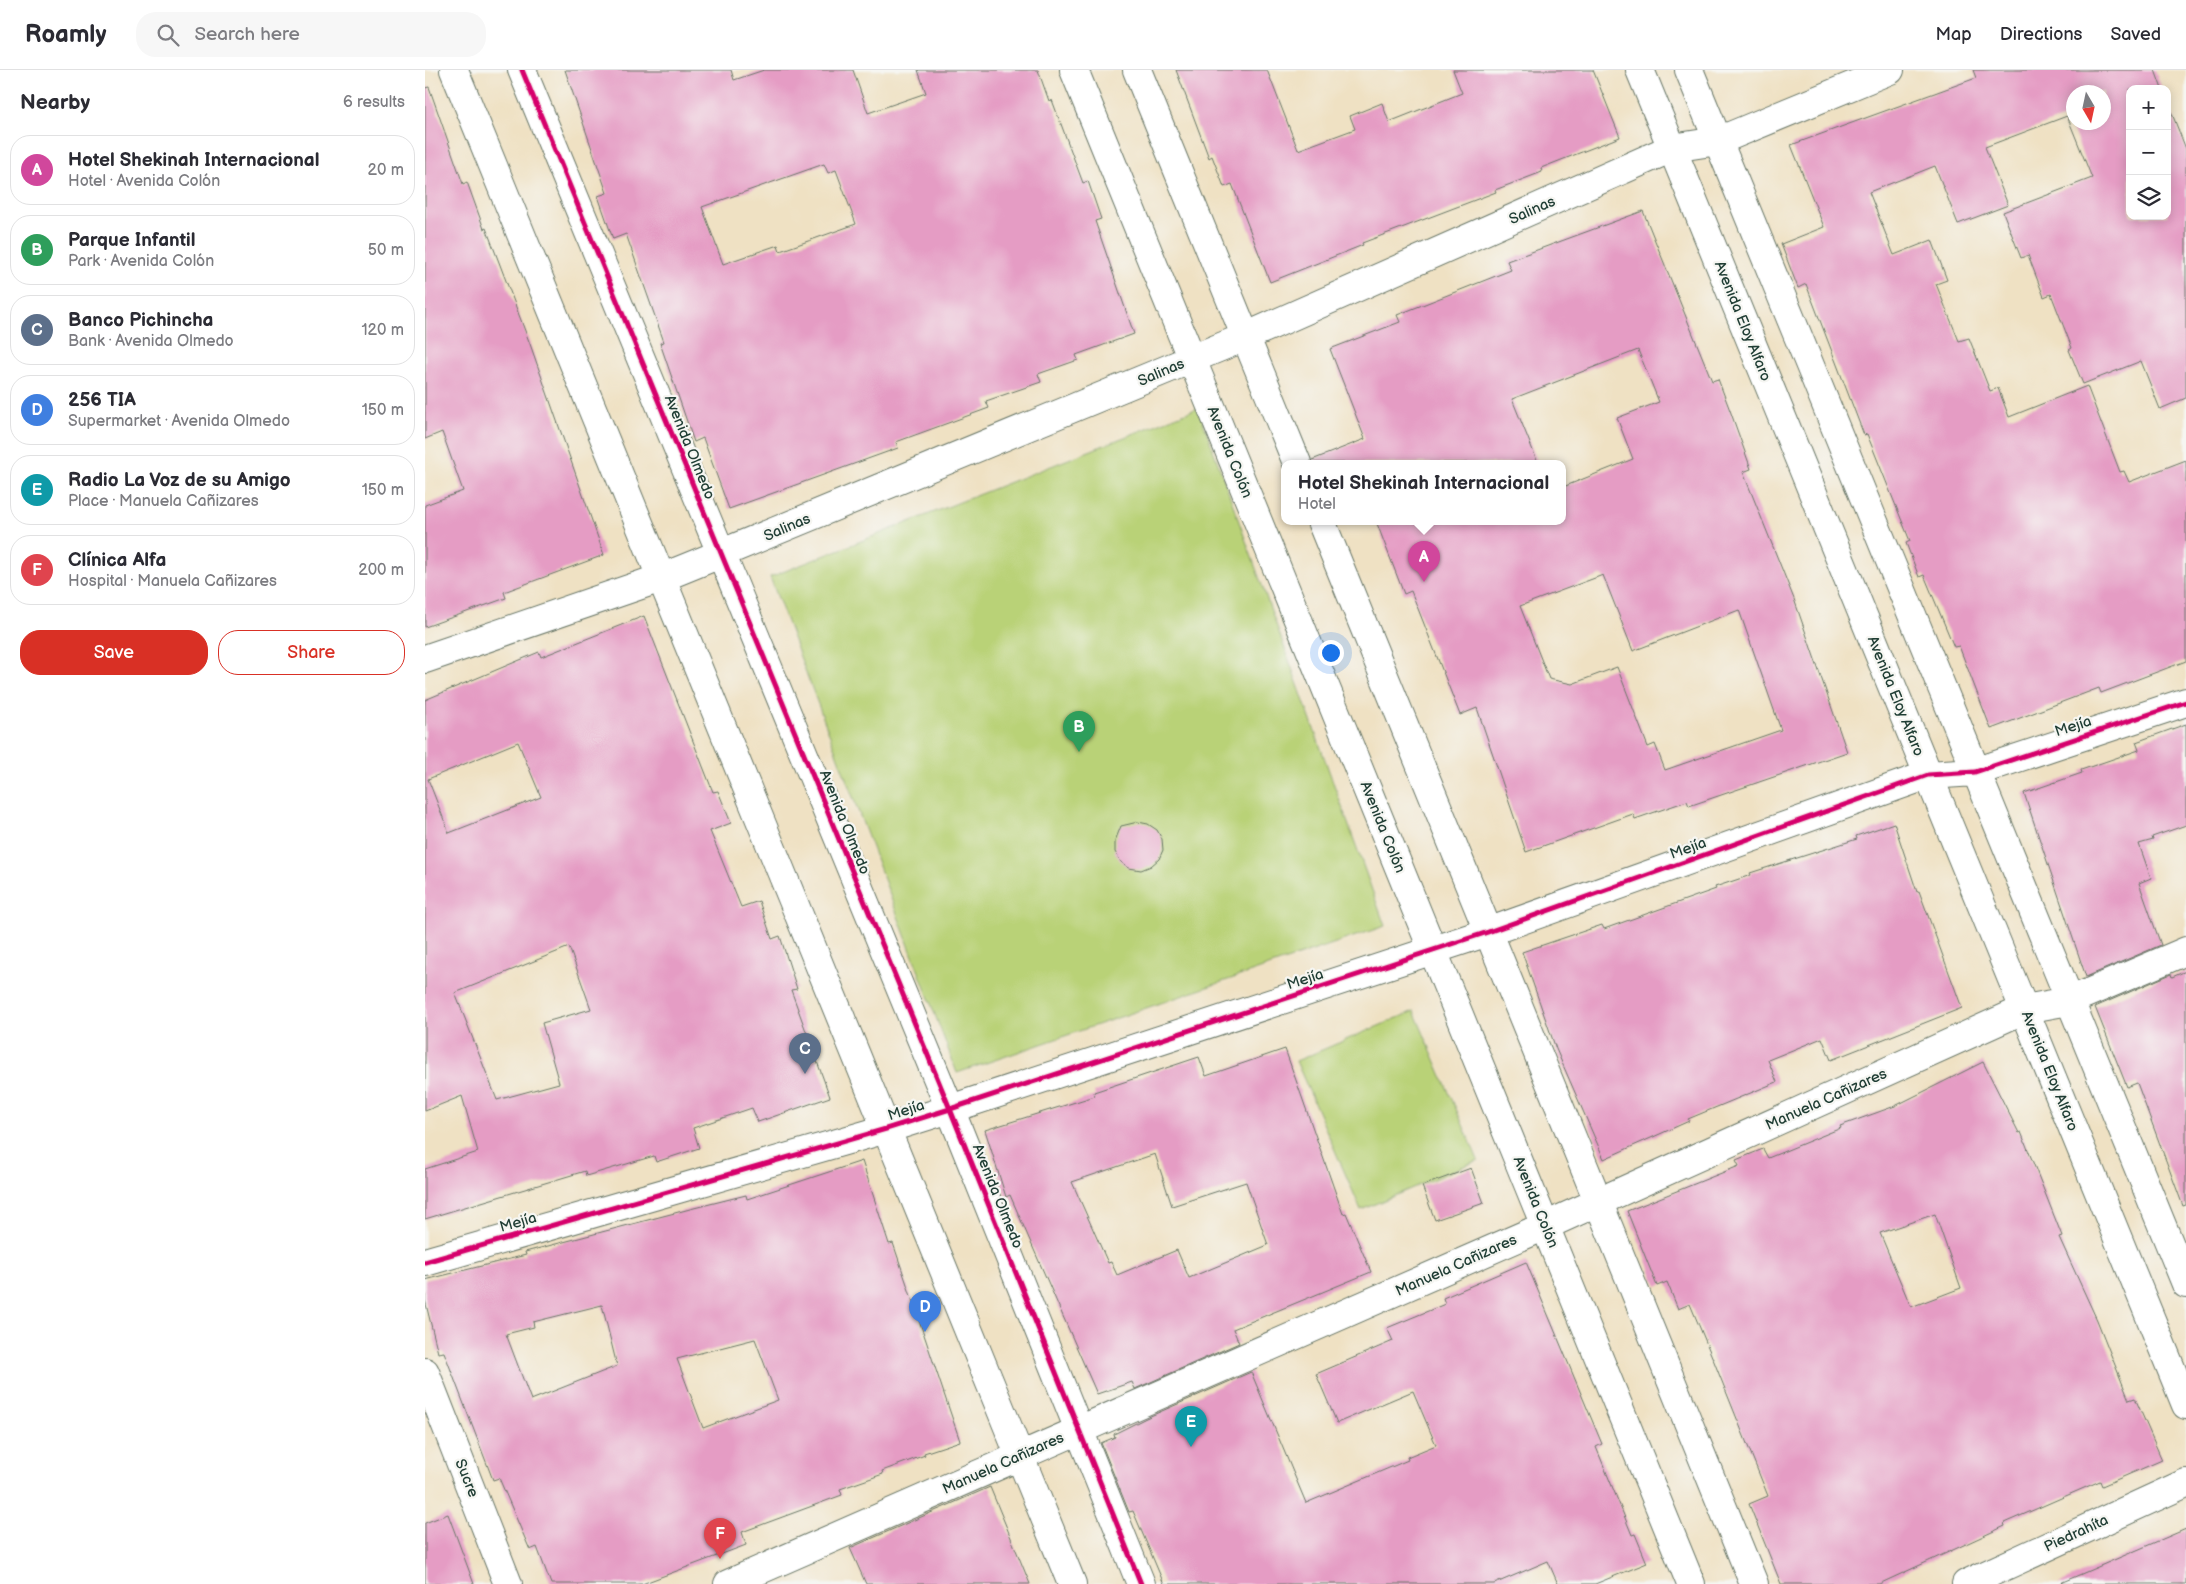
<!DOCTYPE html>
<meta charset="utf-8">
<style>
body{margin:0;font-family:"Balsamiq Sans",sans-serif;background:#f7f7f7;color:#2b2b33}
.controls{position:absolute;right:15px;top:15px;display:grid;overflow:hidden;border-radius:10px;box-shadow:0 2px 12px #0003}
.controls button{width:45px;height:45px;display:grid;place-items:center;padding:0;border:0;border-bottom:1px solid #e1e1e2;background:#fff;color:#2b2b33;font:25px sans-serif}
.compass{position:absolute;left:1641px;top:15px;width:45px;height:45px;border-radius:50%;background:#fff;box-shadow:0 2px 12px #0003;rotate:171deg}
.you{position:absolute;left:905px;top:582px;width:18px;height:18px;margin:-12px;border:4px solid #fff;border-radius:50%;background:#1a73e8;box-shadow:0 0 0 8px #1a73e833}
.badge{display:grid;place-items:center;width:32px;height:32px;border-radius:50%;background:#d93025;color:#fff;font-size:16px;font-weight:700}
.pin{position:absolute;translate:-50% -41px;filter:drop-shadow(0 1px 2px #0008)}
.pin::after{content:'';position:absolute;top:26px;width:18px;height:15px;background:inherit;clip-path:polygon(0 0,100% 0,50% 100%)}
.popup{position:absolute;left:856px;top:390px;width:285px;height:65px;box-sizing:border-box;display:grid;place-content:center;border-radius:10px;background:#fff;filter:drop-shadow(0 1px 4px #0005);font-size:16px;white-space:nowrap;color:#7c7c81}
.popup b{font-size:19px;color:#2b2b33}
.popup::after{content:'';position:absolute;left:50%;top:100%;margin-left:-10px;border:10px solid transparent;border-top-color:#fff}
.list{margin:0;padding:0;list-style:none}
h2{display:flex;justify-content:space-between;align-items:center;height:65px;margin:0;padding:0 20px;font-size:21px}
h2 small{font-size:16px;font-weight:400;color:#7c7c81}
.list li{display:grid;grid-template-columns:32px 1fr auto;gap:15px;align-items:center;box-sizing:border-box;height:70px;margin:0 10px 10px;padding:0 10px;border:1px solid #e1e1e2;border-radius:20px}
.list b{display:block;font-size:19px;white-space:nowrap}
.list p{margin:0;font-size:16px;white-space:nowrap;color:#7c7c81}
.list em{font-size:16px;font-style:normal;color:#7c7c81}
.actions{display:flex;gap:10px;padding:15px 20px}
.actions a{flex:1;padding:11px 0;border:1px solid #d93025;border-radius:20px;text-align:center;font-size:18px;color:#d93025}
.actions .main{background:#d93025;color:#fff}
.icon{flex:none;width:28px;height:28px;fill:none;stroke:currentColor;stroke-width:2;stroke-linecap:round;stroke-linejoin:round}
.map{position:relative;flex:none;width:1761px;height:1514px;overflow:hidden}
header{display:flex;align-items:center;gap:30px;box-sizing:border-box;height:70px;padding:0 25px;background:#fff;border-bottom:1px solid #e1e1e2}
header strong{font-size:24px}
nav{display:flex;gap:28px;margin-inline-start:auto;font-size:18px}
.search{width:350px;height:45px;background:#f7f7f7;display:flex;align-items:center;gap:12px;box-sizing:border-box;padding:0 18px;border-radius:20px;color:#7c7c81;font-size:19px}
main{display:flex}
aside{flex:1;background:#fff}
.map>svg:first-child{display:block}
.green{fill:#b9d277;stroke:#6c8856}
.building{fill:#e59cc4;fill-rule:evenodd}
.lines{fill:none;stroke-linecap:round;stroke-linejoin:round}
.minor-casing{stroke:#687666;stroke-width:30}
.tertiary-casing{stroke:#687666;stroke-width:30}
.minor{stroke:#fff;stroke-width:28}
.tertiary{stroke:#fff;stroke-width:28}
.cycleway-casing{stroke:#f6f6f2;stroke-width:8}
.cycleway{stroke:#d6006c;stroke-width:5}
.labels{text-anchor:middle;stroke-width:4.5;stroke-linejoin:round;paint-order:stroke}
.street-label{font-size:15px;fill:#1f3d34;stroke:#f6f6f2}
</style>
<header>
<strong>Roamly</strong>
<div class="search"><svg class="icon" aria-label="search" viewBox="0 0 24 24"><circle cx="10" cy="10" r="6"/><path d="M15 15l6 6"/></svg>Search here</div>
<nav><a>Map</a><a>Directions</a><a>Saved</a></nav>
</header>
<main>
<aside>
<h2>Nearby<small>6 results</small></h2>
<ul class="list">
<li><span class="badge" style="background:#d1479c">A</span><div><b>Hotel Shekinah Internacional</b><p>Hotel · Avenida Colón</p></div><em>20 m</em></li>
<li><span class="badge" style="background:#2e9e5b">B</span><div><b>Parque Infantil</b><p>Park · Avenida Colón</p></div><em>50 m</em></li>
<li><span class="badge" style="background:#5c6f8a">C</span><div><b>Banco Pichincha</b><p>Bank · Avenida Olmedo</p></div><em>120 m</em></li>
<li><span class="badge" style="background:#3f7fe0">D</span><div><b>256 TIA</b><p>Supermarket · Avenida Olmedo</p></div><em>150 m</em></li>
<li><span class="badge" style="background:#0f9aa8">E</span><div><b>Radio La Voz de su Amigo</b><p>Place · Manuela Cañizares</p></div><em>150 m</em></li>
<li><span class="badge" style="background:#e0444e">F</span><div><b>Clínica Alfa</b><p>Hospital · Manuela Cañizares</p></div><em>200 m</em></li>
</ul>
<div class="actions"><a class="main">Save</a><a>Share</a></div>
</aside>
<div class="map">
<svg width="1761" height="1514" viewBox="0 0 1761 1514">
<rect width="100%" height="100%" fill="#f6f6f2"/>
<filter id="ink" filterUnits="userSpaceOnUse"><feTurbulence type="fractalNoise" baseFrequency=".02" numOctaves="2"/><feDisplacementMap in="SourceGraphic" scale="10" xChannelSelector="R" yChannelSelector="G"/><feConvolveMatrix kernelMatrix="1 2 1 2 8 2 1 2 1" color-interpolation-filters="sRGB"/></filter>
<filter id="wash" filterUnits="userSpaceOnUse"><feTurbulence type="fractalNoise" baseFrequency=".0096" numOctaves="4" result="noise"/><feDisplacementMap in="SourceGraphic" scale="20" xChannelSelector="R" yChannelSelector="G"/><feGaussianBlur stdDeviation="1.12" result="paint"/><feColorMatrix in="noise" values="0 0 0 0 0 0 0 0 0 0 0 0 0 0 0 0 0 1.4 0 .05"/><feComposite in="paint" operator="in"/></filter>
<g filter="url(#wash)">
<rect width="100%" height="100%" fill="#efe1c3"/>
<path class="green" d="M 773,338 L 960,856 L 532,1003 L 345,507 Z
M 989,941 L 1053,1090 L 936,1140 L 871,991 Z"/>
<g id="blocks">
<path class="building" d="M 140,0 L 306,0 L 309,10 L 339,0 L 428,0 L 443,43 L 501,23 L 493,0 L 613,0 L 624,31 L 627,30 L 658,113 L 663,111 L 676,149 L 670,151 L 709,264 L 651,285 L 653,290 L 613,304 L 616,312 L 561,331 L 564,338 L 471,372 L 473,378 L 304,439 L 278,368 L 269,372 L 235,273 L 239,272 L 201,164 L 188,169 L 173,126 L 182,123 ZM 399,94 L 403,103 L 411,100 L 431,154 L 355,181 L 353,175 L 298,194 L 277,137 Z
M 751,0 L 842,0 L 873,80 L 930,59 L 925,46 L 957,33 L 964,52 L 1037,23 L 1028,0 L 1168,0 L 1195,67 L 1116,98 L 1117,102 L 1070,120 L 1071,122 L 937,173 L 938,175 L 845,212 L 807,114 L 799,117 L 787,86 L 784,88 Z
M 1548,0 L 1730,0 L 1737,19 L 1705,19 L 1705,146 L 1742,146 L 1742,31 L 1761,79 L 1761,328 L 1735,339 L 1716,291 L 1658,314 L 1644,280 L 1647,278 L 1626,224 L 1619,227 L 1603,185 L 1596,188 L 1578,142 L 1667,108 L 1642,46 L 1560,77 L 1583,135 L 1533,154 L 1510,96 L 1444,122 L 1469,185 L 1507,170 L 1522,210 L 1511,214 L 1534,271 L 1544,268 L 1565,321 L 1573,318 L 1584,347 L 1662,316 L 1695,402 L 1699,401 L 1704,412 L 1761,390 L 1761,591 L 1676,623 L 1674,618 L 1566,659 L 1534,576 L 1529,577 L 1499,505 L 1494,507 L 1481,473 L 1485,471 L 1442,364 L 1439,365 L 1381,214 L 1373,218 L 1356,174 L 1399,157 L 1366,75 L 1551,8 ZM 1648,22 L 1678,22 L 1678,52 L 1648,52 Z
M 4,17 L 38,114 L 42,112 L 59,159 L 61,158 L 105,274 L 179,485 L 79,522 L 81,528 L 0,557 L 0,435 L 38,421 L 17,362 L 0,369 L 0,18 Z
M 1218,141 L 1287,311 L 1293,309 L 1306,343 L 1326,399 L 1318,402 L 1369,529 L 1422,682 L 1264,736 L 1262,731 L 1210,749 L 1208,744 L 1101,782 L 1052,638 L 1035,645 L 986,521 L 979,524 L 951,451 L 1138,451 L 1138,417 L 1208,389 L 1192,348 L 1234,332 L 1213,280 L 1087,329 L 1113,393 L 887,393 L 887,390 L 940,369 L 905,279 L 975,252 L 972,245 L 1086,200 L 1082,191 ZM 1178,505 L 1208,581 L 1314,540 L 1356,660 L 1240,700 L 1230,674 L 1223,677 L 1192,597 L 1147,614 L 1124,609 L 1095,536 Z
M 219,546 L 288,722 L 293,721 L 306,753 L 285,761 L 316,837 L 334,831 L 347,869 L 355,866 L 372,919 L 366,920 L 405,1027 L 333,1052 L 327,1038 L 268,1058 L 274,1078 L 231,1092 L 229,1086 L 161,1106 L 160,1101 L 0,1149 L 0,1099 L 53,1082 L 37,1026 L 0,1041 L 0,630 L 114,582 L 116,587 ZM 93,672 L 116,727 L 24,763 L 3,709 ZM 144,877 L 166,939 L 117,953 L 134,1013 L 72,1030 L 30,923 Z
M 1761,654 L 1761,755 L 1727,767 L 1728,770 L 1714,774 L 1726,808 L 1714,813 L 1736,875 L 1661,907 L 1599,723 L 1657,703 L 1656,700 L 1714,680 L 1711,672 Z
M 713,752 L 723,754 L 732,760 L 737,769 L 738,780 L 734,789 L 726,796 L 716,800 L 704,798 L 696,792 L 690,782 L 690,771 L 696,756 Z
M 1469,753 L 1492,822 L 1494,821 L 1537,938 L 1406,990 L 1397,968 L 1343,990 L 1352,1012 L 1263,1049 L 1264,1051 L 1179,1089 L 1131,979 L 1097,882 L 1177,855 L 1179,859 L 1291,819 L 1290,817 L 1326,805 L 1325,803 L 1432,769 L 1431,766 Z
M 1761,901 L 1761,1135 L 1758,1136 L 1712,1013 L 1702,1017 L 1670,937 L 1746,904 L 1747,907 Z
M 860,979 L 918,1144 L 921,1143 L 946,1202 L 808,1259 L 814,1273 L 710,1319 L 707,1312 L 672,1324 L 585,1125 L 581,1127 L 560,1060 L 670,1026 L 669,1022 L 774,987 L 781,1006 ZM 730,1084 L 747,1136 L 821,1112 L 843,1175 L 764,1208 L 752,1180 L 692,1205 L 686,1192 L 683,1193 L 647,1112 Z
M 1558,992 L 1594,1063 L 1596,1062 L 1637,1166 L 1634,1167 L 1672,1250 L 1704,1330 L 1710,1328 L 1737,1390 L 1677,1416 L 1675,1411 L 1579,1453 L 1580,1456 L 1454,1514 L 1356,1514 L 1324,1434 L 1343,1426 L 1288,1289 L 1265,1234 L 1253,1239 L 1242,1212 L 1232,1216 L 1202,1141 L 1314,1096 L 1311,1090 L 1338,1079 L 1343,1088 L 1416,1058 L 1415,1056 L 1470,1036 ZM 1510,1144 L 1536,1218 L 1486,1237 L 1455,1163 Z
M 437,1091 L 464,1174 L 468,1173 L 535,1371 L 499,1383 L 500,1385 L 457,1401 L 458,1404 L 415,1419 L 417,1425 L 317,1462 L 321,1475 L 217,1514 L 126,1514 L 112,1477 L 105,1480 L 74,1408 L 68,1410 L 19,1282 L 13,1283 L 0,1230 L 0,1210 L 101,1185 L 100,1182 L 265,1139 L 321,1125 L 322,1129 ZM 177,1235 L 192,1296 L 106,1330 L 81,1264 L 109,1257 L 108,1252 ZM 330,1269 L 353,1330 L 278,1358 L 252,1289 Z
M 1046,1098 L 1059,1133 L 1010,1150 L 997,1116 Z
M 1101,1192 L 1177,1374 L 1171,1377 L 1207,1465 L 1210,1464 L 1222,1493 L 1170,1514 L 1133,1514 L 1123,1491 L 1069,1514 L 739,1514 L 708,1441 L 704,1442 L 676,1373 L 690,1367 L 689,1364 L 721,1348 L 826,1302 L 881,1433 L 983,1390 L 982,1387 L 1011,1375 L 988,1321 L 912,1353 L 891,1304 L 968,1271 L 962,1258 L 1020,1234 L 1018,1228 Z
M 565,1417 L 605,1514 L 441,1514 L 425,1478 Z
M 23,1444 L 49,1514 L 0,1514 L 0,1453 Z
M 1761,1459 L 1761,1514 L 1633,1514 Z"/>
</g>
</g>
<g filter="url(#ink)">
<use href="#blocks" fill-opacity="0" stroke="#687666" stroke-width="1"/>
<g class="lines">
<defs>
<path id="minor" d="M 1215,0 L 1761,1335
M 1264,0 L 1761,1214
M 0,1192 L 461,1059 L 525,1039 L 1063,862 L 1503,705 L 1550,702 L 1761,632
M 0,1302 L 83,1514
M 303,1514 L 1120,1156 L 1600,939 L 1644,931 L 1761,881
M 1541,1514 L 1761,1413"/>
<path id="tertiary" d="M 29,0 L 647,1514
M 97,0 L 525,1039 L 716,1514
M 649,0 L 1266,1514
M 712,0 L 872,393
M 896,451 L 1329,1514
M 0,589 L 236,508 L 295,484 L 820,267 L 1247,78 L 1293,71 L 1465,0"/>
</defs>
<use href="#minor" class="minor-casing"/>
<use href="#tertiary" class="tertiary-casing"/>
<use href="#minor" class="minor"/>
<use href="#tertiary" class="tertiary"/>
<defs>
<path id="cycleway" d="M 97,0 L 525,1039 L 716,1514
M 0,1192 L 461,1059 L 525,1039 L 1063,862 L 1503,705 L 1550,702 L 1761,632"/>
</defs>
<use href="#cycleway" class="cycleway-casing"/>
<use href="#cycleway" class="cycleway"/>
</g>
</g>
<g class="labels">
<g class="street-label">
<text transform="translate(1107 140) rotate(-24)" y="5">Salinas</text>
<text transform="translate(1318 251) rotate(68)" y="5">Avenida Eloy Alfaro</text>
<text transform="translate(736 302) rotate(-23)" y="5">Salinas</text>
<text transform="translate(265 377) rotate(68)" y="5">Avenida Olmedo</text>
<text transform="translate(805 382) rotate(68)" y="5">Avenida Colón</text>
<text transform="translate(362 457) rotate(-23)" y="5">Salinas</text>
<text transform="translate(1471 626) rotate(68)" y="5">Avenida Eloy Alfaro</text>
<text transform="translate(1648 656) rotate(-18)" y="5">Mejía</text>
<text transform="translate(420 752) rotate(68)" y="5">Avenida Olmedo</text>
<text transform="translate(958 757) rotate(68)" y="5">Avenida Colón</text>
<text transform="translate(1263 778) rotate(-20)" y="5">Mejía</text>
<text transform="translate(880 909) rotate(-18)" y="5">Mejía</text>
<text transform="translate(1625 1001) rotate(68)" y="5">Avenida Eloy Alfaro</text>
<text transform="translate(1401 1029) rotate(-24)" y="5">Manuela Cañizares</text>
<text transform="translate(481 1040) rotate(-18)" y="5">Mejía</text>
<text transform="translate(573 1126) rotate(68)" y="5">Avenida Olmedo</text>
<text transform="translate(1111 1132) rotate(68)" y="5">Avenida Colón</text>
<text transform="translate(93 1152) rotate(-16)" y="5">Mejía</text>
<text transform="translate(1031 1195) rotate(-24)" y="5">Manuela Cañizares</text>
<text transform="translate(578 1393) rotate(-24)" y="5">Manuela Cañizares</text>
<text transform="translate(42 1408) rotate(68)" y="5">Sucre</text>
<text transform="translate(1651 1463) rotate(-25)" y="5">Piedrahíta</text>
</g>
</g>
</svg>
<div class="controls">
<button>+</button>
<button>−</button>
<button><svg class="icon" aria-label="layers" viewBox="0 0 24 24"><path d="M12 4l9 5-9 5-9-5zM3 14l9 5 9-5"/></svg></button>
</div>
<svg class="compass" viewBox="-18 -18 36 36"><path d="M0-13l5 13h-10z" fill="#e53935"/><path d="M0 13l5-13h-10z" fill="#7c7c81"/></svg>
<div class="you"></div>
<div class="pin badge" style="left:999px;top:512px;background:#d1479c">A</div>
<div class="popup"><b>Hotel Shekinah Internacional</b>Hotel</div>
<div class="pin badge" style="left:654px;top:682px;background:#2e9e5b">B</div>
<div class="pin badge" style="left:380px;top:1004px;background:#5c6f8a">C</div>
<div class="pin badge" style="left:500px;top:1262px;background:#3f7fe0">D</div>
<div class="pin badge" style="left:766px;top:1377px;background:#0f9aa8">E</div>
<div class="pin badge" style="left:295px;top:1489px;background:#e0444e">F</div>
</div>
</main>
